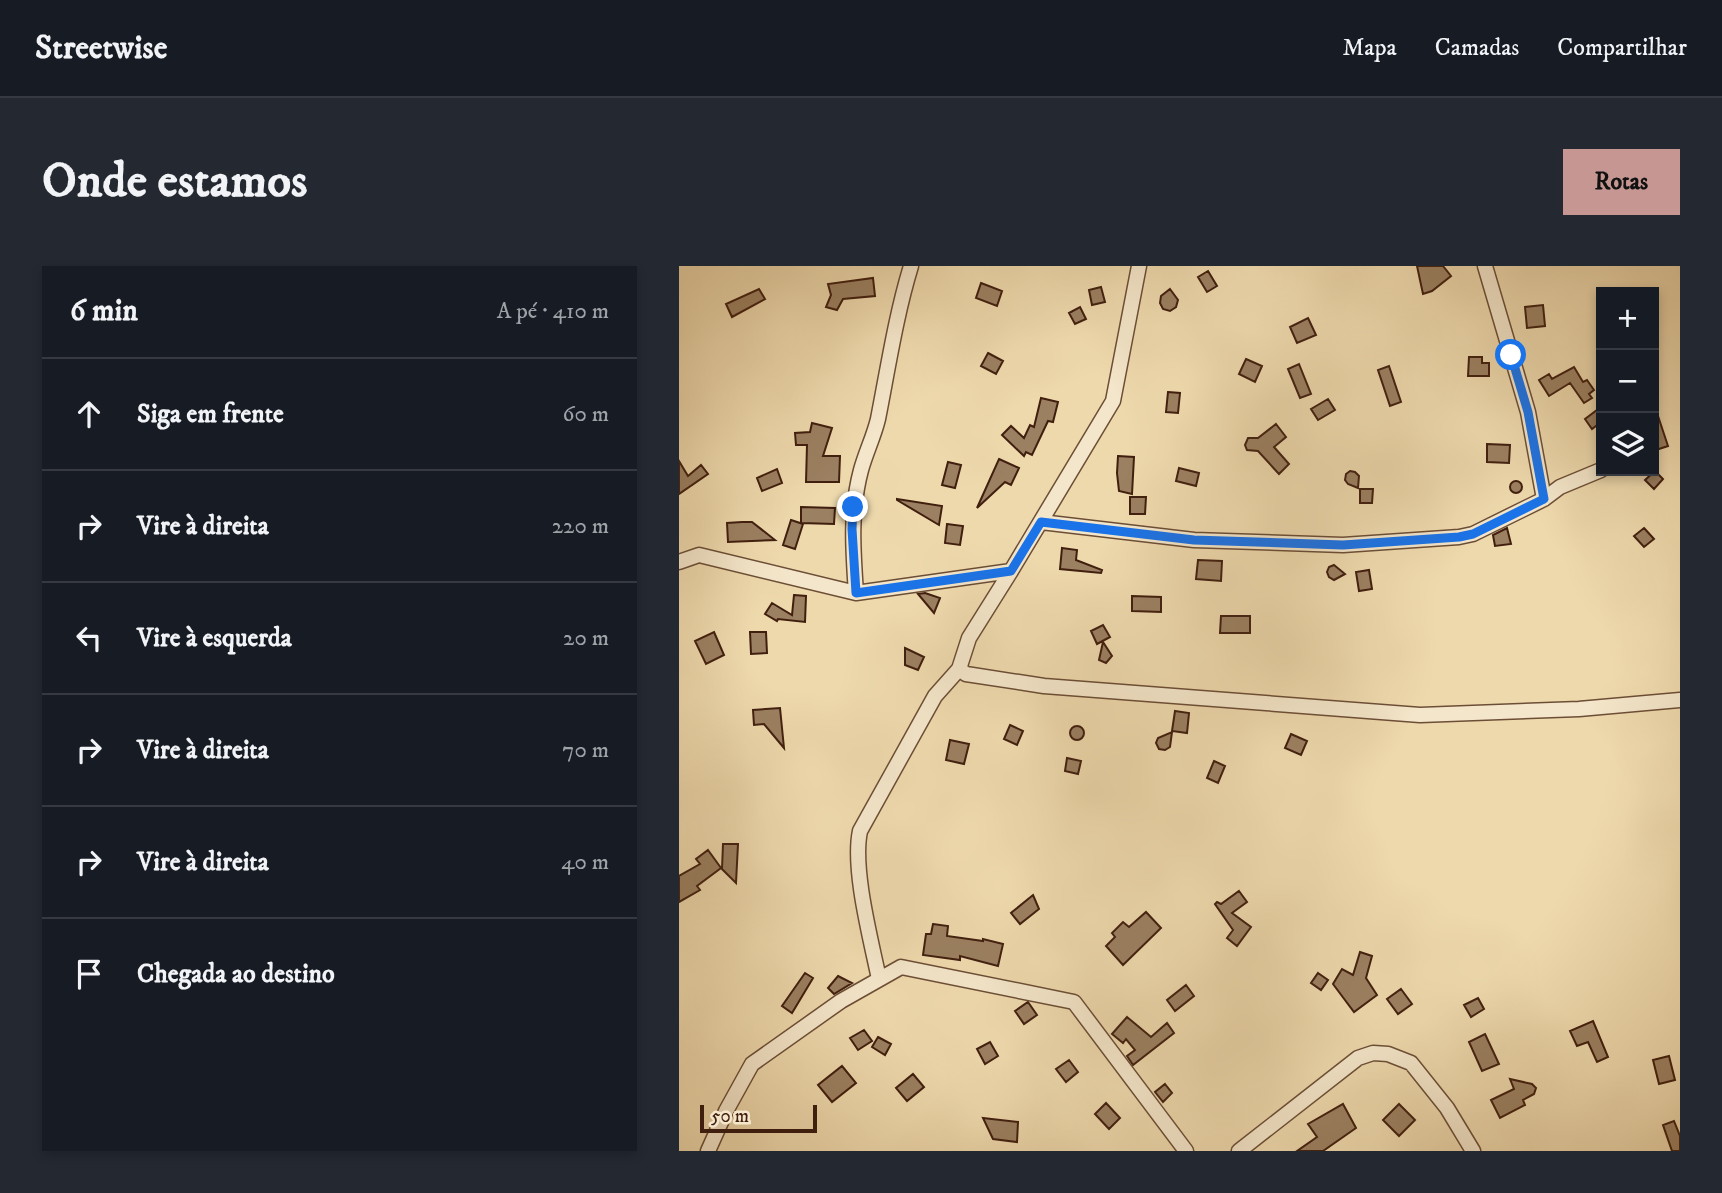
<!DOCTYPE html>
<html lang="pt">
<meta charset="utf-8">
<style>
body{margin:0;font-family:"IM FELL DW Pica",serif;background:#242831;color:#f1f3f6}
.controls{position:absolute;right:21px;top:21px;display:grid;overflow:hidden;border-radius:0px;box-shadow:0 4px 10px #0003}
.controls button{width:63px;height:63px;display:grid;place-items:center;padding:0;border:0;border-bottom:2px solid #363941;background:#171b24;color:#f1f3f6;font:35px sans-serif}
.scale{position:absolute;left:21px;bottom:18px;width:117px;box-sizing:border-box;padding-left:7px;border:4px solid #411f0f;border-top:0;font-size:19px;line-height:24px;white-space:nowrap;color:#411f0f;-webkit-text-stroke:5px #f4e6ca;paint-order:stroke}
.stop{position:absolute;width:21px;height:21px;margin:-16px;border:5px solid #1a73e8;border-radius:50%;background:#fff}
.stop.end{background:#1a73e8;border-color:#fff;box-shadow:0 2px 7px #0008}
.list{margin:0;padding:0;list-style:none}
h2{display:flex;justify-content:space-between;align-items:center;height:91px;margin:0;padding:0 28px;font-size:30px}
h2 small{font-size:23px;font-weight:400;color:#9ea1a6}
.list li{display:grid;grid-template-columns:46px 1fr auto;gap:21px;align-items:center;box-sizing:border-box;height:112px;padding:0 28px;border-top:2px solid #363941}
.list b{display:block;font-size:26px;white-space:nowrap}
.list em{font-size:23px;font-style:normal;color:#9ea1a6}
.icon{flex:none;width:38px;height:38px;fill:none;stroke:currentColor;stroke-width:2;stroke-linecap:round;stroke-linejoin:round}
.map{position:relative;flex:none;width:1001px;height:885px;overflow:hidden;border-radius:0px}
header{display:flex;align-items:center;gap:42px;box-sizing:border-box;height:98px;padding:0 35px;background:#171b24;border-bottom:2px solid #363941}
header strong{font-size:33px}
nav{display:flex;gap:38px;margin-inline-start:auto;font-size:24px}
.intro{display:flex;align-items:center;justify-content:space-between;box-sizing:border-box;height:168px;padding:0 42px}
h1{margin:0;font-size:49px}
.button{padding:18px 32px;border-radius:0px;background:#c59692;color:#111;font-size:24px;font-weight:700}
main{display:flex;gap:42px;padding:0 42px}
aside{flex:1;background:#171b24;border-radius:0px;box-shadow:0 4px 10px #0003}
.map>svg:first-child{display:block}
.building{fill:#9b8061;stroke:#411f0f;stroke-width:2}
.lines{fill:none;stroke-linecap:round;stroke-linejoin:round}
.street-casing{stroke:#6c4e36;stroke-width:17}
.street{stroke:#f4e6ca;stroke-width:14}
.route{stroke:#1a73e8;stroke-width:9}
</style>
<header>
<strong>Streetwise</strong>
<nav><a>Mapa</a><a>Camadas</a><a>Compartilhar</a></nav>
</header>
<div class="intro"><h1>Onde estamos</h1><a class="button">Rotas</a></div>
<main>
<aside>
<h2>6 min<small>A pé · 410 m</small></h2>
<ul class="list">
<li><svg class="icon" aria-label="ahead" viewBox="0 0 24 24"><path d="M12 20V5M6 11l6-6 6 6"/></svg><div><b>Siga em frente</b></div><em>60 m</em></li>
<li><svg class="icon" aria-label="right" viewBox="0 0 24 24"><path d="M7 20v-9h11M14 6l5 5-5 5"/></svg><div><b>Vire à direita</b></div><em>220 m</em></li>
<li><svg class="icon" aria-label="left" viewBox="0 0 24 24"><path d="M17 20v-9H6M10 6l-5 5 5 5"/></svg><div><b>Vire à esquerda</b></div><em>20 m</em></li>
<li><svg class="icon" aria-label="right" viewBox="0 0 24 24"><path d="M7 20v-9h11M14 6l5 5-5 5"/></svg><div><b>Vire à direita</b></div><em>70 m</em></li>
<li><svg class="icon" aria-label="right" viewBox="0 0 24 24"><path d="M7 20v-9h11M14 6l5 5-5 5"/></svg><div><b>Vire à direita</b></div><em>40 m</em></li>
<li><svg class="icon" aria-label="arrive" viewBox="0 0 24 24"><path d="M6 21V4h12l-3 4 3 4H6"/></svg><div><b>Chegada ao destino</b></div></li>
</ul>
</aside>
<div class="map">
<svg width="1001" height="885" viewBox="0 0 1001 885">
<rect width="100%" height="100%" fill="#eed9ad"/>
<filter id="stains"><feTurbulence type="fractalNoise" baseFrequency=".00286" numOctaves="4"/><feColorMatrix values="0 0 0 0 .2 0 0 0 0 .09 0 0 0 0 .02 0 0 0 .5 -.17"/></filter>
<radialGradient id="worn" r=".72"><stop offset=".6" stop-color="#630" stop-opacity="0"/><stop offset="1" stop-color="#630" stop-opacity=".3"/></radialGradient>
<path class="building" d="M 738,0 L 764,0 L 772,10 L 753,25 L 744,28 Z
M 529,5 L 538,20 L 528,26 L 519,11 Z
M 194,12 L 196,30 L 164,33 L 158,44 L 147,41 L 152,29 L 149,18 Z
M 302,17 L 323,25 L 318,40 L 297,32 Z
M 422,21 L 426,36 L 413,39 L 410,24 Z
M 80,23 L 86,33 L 53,51 L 47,38 Z
M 491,23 L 499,34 L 497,41 L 491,45 L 484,43 L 481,37 L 482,30 Z
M 864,39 L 866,60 L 848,62 L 846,41 Z
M 401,41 L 407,53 L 396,58 L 390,47 Z
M 629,52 L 637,69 L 618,77 L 611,61 Z
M 309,87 L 324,95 L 317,108 L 302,100 Z
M 790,91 L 803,91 L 803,97 L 810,97 L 810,110 L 789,110 Z
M 567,93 L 583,100 L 576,116 L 560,108 Z
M 620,98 L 632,128 L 621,132 L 609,103 Z
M 710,100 L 722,136 L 711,140 L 699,104 Z
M 895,101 L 904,116 L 908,114 L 915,124 L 910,128 L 913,132 L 905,137 L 891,117 L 870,130 L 860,114 L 870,108 L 873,113 Z
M 489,126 L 501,127 L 499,147 L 487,146 Z
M 362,132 L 379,136 L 374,156 L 369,155 L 353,189 L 347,186 L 345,190 L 323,169 L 332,160 L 345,172 L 351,159 L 355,161 Z
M 649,133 L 656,144 L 639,154 L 632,143 Z
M 922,141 L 922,156 L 913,163 L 906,153 Z
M 975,144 L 977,144 L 989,180 L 977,184 L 975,176 Z
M 133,157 L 153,162 L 144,190 L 161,190 L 160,216 L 127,216 L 128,179 L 117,179 L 116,167 L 131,166 Z
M 597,158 L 607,171 L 595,181 L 610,198 L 600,208 L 579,185 L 568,184 L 566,179 L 569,172 L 579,172 Z
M 808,178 L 831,179 L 830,197 L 808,196 Z
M 439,190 L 455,191 L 453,228 L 440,225 L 438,207 Z
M 320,193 L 340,202 L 332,219 L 326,216 L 298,242 Z
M 0,195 L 9,210 L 22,199 L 29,208 L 0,228 Z
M 269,196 L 282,199 L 276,222 L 263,219 Z
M 500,202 L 520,207 L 517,220 L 497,215 Z
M 98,203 L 103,217 L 83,225 L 78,212 Z
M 671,205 L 676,206 L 680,210 L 679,222 L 669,218 L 666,214 L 667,208 Z
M 976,205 L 984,213 L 975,223 L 966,214 Z
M831 221a6 6 0 1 1 12 0a6 6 0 1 1-12 0Z
M 681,223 L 694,223 L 693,237 L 681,237 Z
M 451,231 L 467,231 L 466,248 L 451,248 Z
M 218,233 L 263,240 L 260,259 L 218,234 Z
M 122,241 L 156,242 L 155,258 L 122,257 Z
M 112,254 L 124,258 L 116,283 L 104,279 Z
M 63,256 L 73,256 L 96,274 L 49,276 L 48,257 Z
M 268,258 L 284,260 L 281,279 L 266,277 Z
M 828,262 L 832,278 L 816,280 L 814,269 Z
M 965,262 L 975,273 L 965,281 L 955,270 Z
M 383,282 L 398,284 L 397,294 L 423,304 L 422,307 L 381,303 Z
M 519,294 L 543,295 L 542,315 L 517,313 Z
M 655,299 L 666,308 L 655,314 L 650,311 L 648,306 L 650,301 Z
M 690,304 L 693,323 L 680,325 L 677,306 Z
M 246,327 L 261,332 L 255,347 L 239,328 Z
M 115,329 L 127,330 L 126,356 L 99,353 L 98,355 L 86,348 L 93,337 L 113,349 Z
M 453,330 L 482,331 L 482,346 L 453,345 Z
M 542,350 L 571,350 L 571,367 L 541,367 Z
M 424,359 L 431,371 L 418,378 L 412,365 Z
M 35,366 L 45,389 L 27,398 L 16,375 Z
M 71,366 L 87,366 L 88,387 L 72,388 Z
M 424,376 L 433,390 L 427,397 L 420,394 Z
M 226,382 L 245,391 L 239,404 L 226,399 Z
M 101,442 L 105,482 L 85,458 L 75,459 L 74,444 Z
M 496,445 L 510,447 L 508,467 L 493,465 Z
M 331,459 L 344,465 L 338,479 L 325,473 Z
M391 467a7 7 0 1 1 14 0a7 7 0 1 1-14 0Z
M 493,466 L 491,481 L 486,484 L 480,483 L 477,477 L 479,472 Z
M 612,468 L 628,475 L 622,489 L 606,482 Z
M 271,474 L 290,478 L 285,498 L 267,494 Z
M 388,492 L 402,495 L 399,508 L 386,505 Z
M 535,495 L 546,500 L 539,517 L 528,512 Z
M 44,578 L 59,578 L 57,617 L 43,603 Z
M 29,584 L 42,602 L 18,620 L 21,624 L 0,636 L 0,610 L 21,598 L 17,593 Z
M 560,625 L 568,636 L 553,647 L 572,661 L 558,680 L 548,672 L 554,664 L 536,638 L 538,636 L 542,638 Z
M 354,629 L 360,643 L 341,658 L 332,647 Z
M 467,646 L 482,662 L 444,699 L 427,680 L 436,671 L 433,667 L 444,656 L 450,661 Z
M 254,658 L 269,660 L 268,670 L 304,675 L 304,673 L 324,678 L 319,700 L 281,690 L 281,694 L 244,689 L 247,668 L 252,668 Z
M 681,686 L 693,690 L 687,712 L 698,729 L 675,746 L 654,718 L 663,703 L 674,709 Z
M 126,707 L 134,712 L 113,747 L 103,740 Z
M 639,707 L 649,714 L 642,724 L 632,717 Z
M 159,710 L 173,717 L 155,728 L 149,722 Z
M 507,719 L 515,730 L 496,745 L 488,734 Z
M 722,723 L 733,738 L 719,748 L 708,733 Z
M 799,732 L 805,743 L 792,751 L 785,739 Z
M 349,736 L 358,749 L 345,758 L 336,745 Z
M 448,751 L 472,771 L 488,757 L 495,767 L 454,799 L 448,790 L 456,784 L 447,773 L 444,777 L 433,768 Z
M 914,755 L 929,791 L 918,796 L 909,776 L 898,780 L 891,765 Z
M 185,764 L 193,775 L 179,784 L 171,772 Z
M 806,768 L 820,798 L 803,805 L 790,776 Z
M 199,771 L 212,778 L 206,789 L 193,781 Z
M 311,776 L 319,790 L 306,798 L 298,783 Z
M 990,790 L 996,814 L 980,818 L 974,794 Z
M 390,794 L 399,806 L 387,816 L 377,803 Z
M 163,800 L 177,817 L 153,836 L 139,819 Z
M 234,808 L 245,821 L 228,835 L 217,822 Z
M 831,813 L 853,818 L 857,822 L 855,828 L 844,834 L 846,839 L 821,852 L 812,834 L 835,823 Z
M 486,818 L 493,827 L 484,836 L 476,826 Z
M 427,837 L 441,852 L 430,863 L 416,848 Z
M 664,838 L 677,862 L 644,885 L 618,885 L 638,871 L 629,858 Z
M 720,838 L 736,854 L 720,870 L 704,854 Z
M 304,852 L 339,856 L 338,876 L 314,873 Z
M 995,855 L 1001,870 L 1001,885 L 993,885 L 984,859 Z"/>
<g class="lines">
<defs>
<path id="street" d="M 806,0 L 849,146 L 865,233
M 362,256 L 515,274 L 664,279 L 780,271 L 794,268 L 865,233 L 881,221 L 922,204
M 0,296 L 20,289 L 177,327 L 332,305 L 434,135 L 460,0
M 332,305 L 290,372 L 280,403 L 287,408 L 365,420 L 741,449 L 900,443 L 1001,434
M 177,327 C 174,284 171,245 182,204 C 187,186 195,170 199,153 C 209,102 217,49 232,0
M 200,713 C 192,674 173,603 181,565 L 256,430 L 280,403
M 29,885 L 47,845 L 73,798 L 162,735 L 222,701 L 395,736 L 507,885
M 560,885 L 679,792 L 694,787 L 709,788 L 732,797 L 768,842 L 794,885"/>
</defs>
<use href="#street" class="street-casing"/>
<use href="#street" class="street"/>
</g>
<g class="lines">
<path class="route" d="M 174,241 L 173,263 L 177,327 L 332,305 L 362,256 L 515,274 L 664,279 L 780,271 L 794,268 L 865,233 L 849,146 L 832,89"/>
</g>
<rect width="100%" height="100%" filter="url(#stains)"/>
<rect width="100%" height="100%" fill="url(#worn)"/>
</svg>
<div class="controls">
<button>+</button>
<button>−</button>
<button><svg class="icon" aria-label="layers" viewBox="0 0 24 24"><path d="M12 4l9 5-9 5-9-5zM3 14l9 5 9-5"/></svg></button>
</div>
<div class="scale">50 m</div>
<div class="stop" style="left:832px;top:89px"></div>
<div class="stop end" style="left:174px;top:241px"></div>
</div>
</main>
